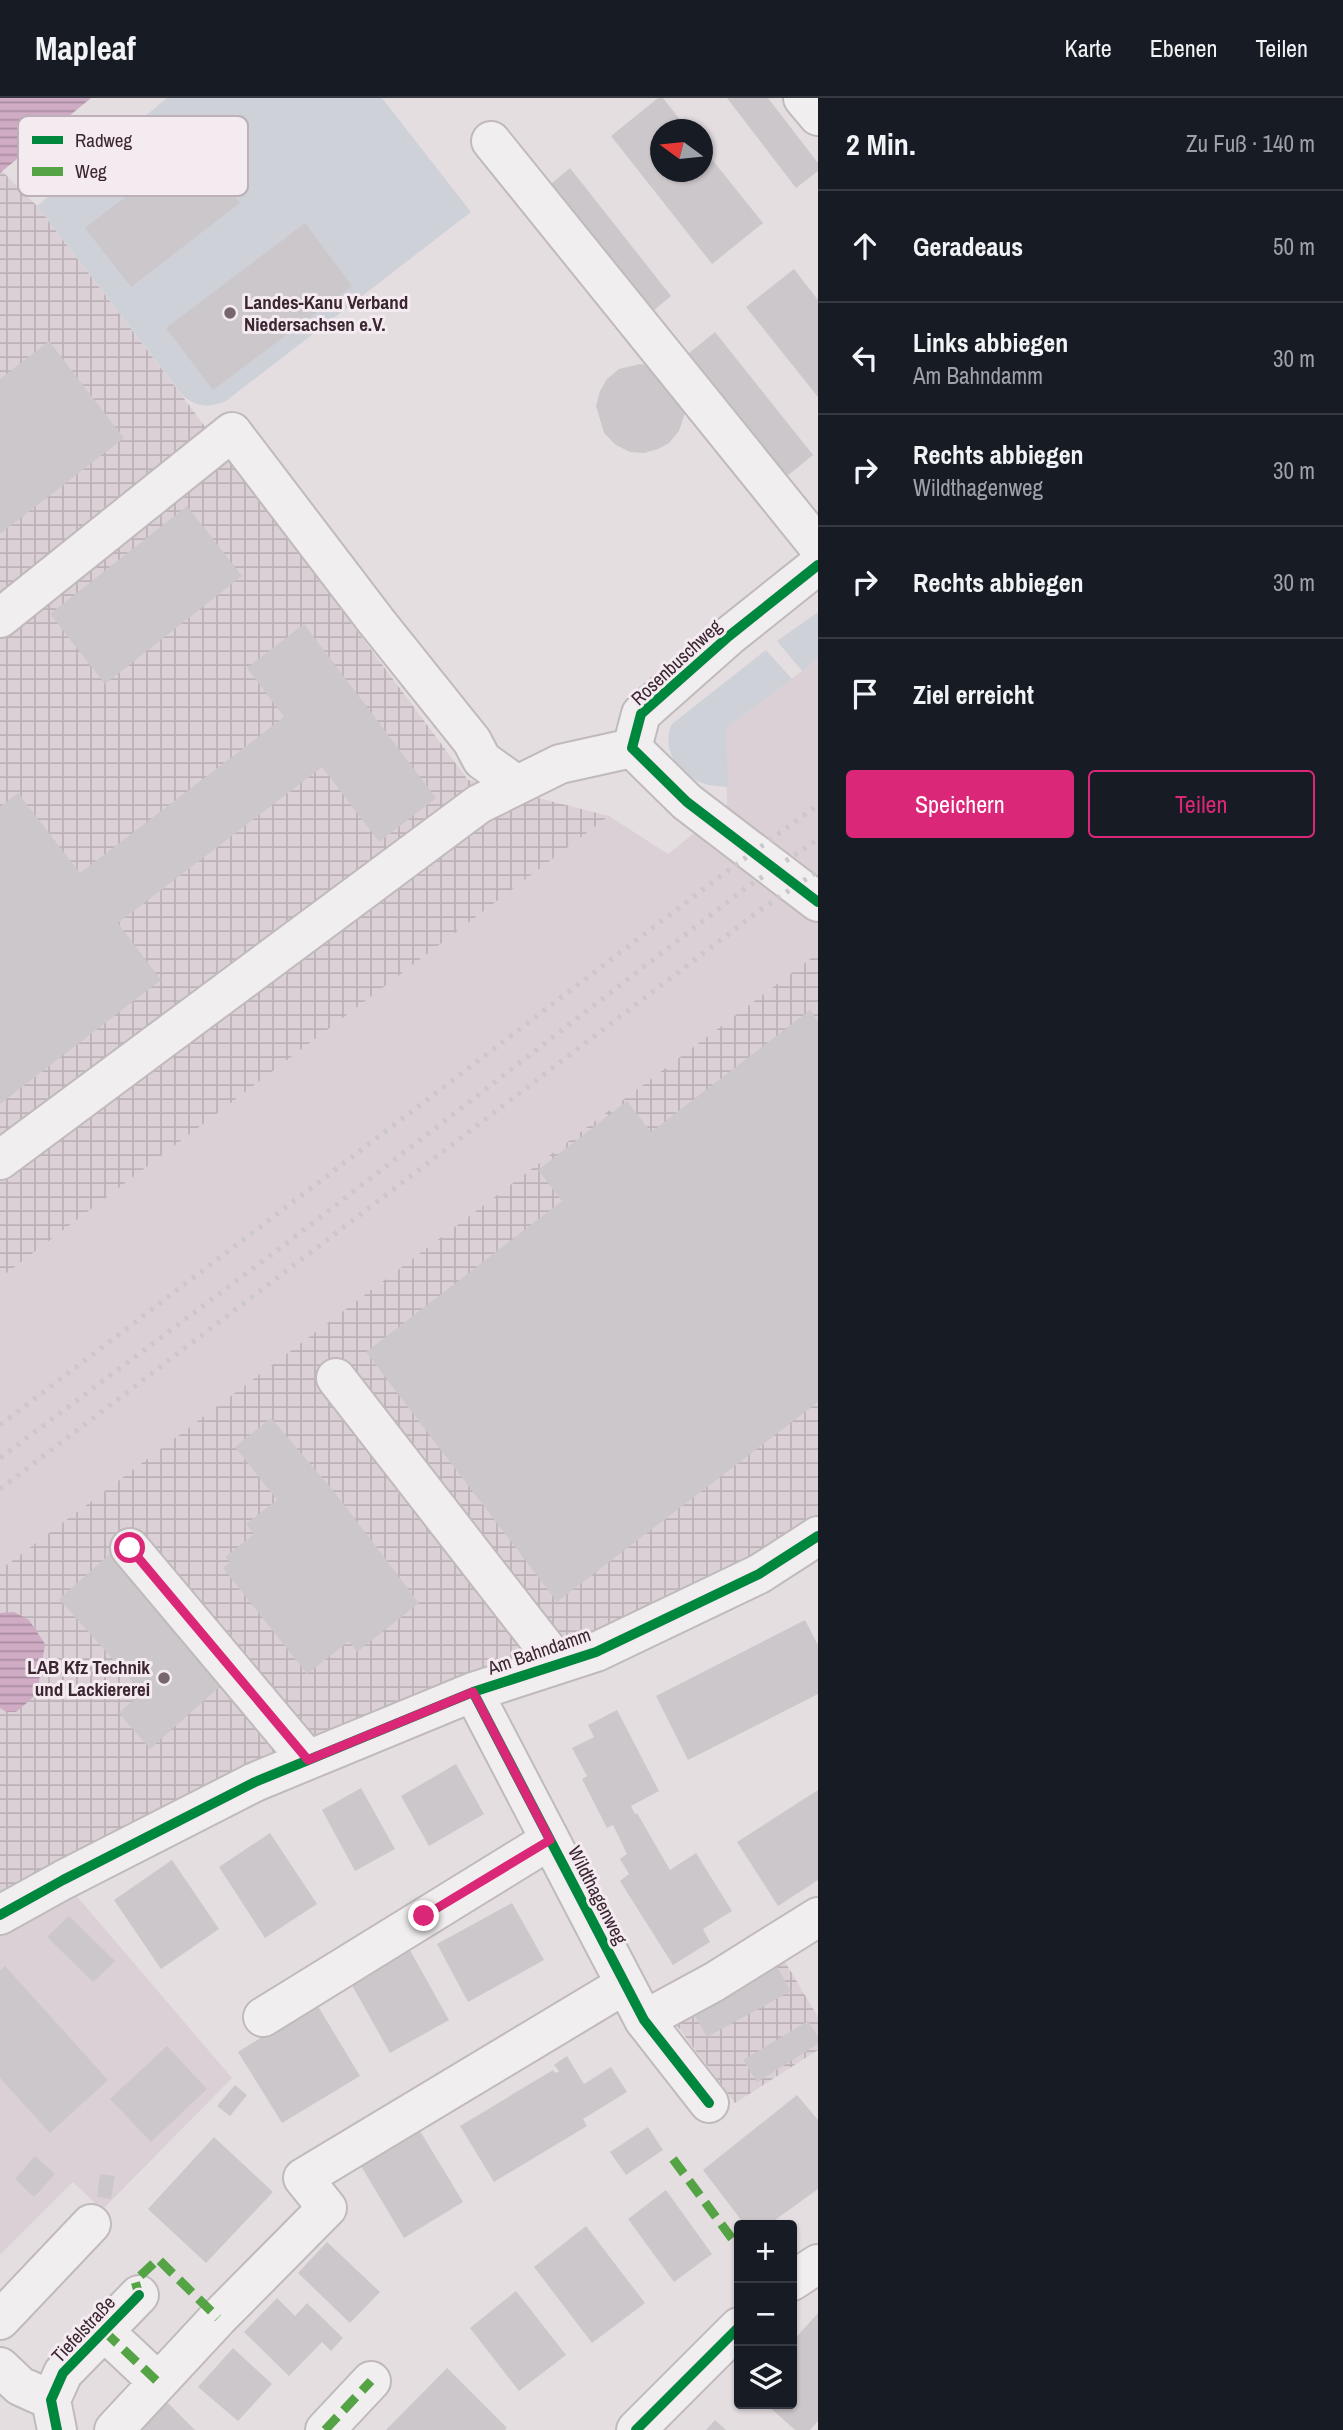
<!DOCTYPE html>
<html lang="de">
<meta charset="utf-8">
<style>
body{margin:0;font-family:"Archivo Narrow",sans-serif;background:#20242c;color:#f1f3f6}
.controls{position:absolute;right:21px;bottom:21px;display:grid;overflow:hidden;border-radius:7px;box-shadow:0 2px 5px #0004}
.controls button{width:63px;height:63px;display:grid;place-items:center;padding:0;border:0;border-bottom:2px solid #363941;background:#171b24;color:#f1f3f6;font:35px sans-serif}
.compass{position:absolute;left:650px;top:21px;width:63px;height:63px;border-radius:50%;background:#171b24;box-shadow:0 2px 5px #0004;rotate:285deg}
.stop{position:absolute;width:21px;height:21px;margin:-16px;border:5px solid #db2777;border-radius:50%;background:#fff}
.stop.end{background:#db2777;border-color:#fff;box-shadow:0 2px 7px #0008}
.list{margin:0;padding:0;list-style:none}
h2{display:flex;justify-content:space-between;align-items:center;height:91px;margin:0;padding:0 28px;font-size:30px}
h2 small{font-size:23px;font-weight:400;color:#9ea1a6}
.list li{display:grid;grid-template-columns:46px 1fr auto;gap:21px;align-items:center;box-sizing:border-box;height:112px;padding:0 28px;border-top:2px solid #363941}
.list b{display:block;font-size:26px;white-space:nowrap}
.list p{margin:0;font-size:23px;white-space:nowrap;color:#9ea1a6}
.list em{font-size:23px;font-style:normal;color:#9ea1a6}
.actions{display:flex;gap:14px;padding:21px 28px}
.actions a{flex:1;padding:16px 0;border:2px solid #db2777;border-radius:7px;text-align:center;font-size:24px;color:#db2777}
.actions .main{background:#db2777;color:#fff}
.icon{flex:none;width:38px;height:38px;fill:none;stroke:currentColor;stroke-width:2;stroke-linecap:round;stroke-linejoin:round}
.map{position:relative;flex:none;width:818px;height:2332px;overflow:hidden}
header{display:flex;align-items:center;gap:42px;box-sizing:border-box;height:98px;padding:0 35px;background:#171b24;border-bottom:2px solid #363941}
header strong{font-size:33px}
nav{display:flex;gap:38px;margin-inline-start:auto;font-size:24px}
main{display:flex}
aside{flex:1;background:#171b24}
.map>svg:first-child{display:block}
.built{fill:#dad0d6}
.industrial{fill:url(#industrial-grid)}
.green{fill:#cfd1d8}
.water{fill:url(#water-rules)}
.building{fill:#ccc7ca}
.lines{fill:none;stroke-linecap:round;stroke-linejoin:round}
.minor-casing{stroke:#c0babc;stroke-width:42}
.minor{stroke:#f1eeef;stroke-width:38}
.rail{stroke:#ccc7ca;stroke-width:5;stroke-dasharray:3.5 7;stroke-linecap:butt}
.quiet{stroke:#54a344;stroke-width:9;stroke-dasharray:18 9;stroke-linecap:butt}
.cycleway-casing{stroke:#f4ebf1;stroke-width:15}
.cycleway{stroke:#00873e;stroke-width:10}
.route{stroke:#db2777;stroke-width:9}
.poi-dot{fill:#77666f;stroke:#f4ebf1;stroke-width:2.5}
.labels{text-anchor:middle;stroke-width:6;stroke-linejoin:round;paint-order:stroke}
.poi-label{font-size:19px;font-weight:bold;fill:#3c2632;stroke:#f4ebf1;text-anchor:start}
.street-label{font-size:19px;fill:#3c2632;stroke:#f4ebf1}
.key{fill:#f4ebf1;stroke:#bdb0b8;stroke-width:2}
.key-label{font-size:19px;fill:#3c2632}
</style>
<header>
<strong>Mapleaf</strong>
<nav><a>Karte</a><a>Ebenen</a><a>Teilen</a></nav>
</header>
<main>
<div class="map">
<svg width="818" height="2332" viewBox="0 0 818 2332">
<defs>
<pattern id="industrial-grid" width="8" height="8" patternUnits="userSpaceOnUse" patternTransform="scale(1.75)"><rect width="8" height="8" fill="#dad0d6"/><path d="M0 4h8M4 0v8" fill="none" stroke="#bcb2b8"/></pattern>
<pattern id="water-rules" width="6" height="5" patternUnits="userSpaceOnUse" patternTransform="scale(1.75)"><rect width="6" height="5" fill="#cfacc4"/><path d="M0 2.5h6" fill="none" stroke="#a98ca0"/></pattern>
</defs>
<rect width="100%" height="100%" fill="#e4dee1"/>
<path class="built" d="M 818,561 L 818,855 L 0,1472 L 0,1180 L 609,718 L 668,756 L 727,709 L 726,630 Z
M 63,1782 L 232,1980 L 102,2112 L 73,2084 L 0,2157 L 0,1817 Z"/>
<path class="industrial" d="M 2,73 L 37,108 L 180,295 L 468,682 L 609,718 L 0,1180 L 0,75 Z
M 818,855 L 818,1438 L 473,1594 L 0,1819 L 0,1472 Z
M 778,1852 L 818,1919 L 818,1952 L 735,2005 L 669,1917 Z"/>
<path class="green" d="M 167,0 L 382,0 L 471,114 L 226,303 C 209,310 197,309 183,298 L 37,108 Z
M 818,514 L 818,561 L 802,573 L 777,543 Z
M 766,552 L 792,581 L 726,630 L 728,689 C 720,688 712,688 705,686 C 679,678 660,652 672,626 Z"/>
<path class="water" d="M 0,0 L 91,0 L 0,75 Z
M 14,1514 L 29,1522 L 45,1546 L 37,1596 L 16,1614 L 7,1614 L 0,1610 L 0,1515 Z"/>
<path class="building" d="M 658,0 L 663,0 L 688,32 L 660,32 L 660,74 L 702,74 L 702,49 L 763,125 L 712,166 L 611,38 Z
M 727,0 L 768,0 L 818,65 L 818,73 L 796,90 Z
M 194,46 L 240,105 L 131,189 L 85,130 Z
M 570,70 L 671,198 L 647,218 L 546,90 Z
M 305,125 L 352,188 L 213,292 L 166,230 Z
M 794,171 L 818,202 L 818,299 L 746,209 Z
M 715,234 L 813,357 L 781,383 L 683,260 Z
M 49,243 L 124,340 L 0,436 L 0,281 Z
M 640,266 L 655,268 L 685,300 L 685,315 L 679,333 L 669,345 L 658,351 L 644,355 L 630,354 L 616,347 L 604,335 L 596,308 L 600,293 L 607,281 L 619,271 Z
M 187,408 L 242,478 L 105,586 L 50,516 Z
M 304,526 L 436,700 L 379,744 L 322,669 L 118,825 L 161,882 L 0,1006 L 0,709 L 18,695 L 80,775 L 284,619 L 247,570 Z
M 810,912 L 818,923 L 818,1304 L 557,1504 L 366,1254 L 562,1103 L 538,1072 L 627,1003 L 651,1034 Z
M 271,1320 L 336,1396 L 419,1505 L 357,1554 L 349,1543 L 307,1576 L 223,1470 L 230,1464 L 225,1459 L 254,1436 L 246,1426 L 277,1402 L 235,1349 Z
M 111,1455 L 225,1584 L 150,1651 L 119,1615 L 142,1594 L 59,1501 Z
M 805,1522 L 818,1547 L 818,1596 L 688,1662 L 656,1598 Z
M 617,1612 L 659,1693 L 631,1708 L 635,1716 L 637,1715 L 670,1772 L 696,1755 L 732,1813 L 703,1831 L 710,1844 L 673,1867 L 620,1783 L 629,1776 L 620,1761 L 627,1756 L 613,1727 L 607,1730 L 582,1681 L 587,1678 L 572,1650 L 594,1639 L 588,1627 Z
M 456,1666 L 484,1716 L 429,1748 L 401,1698 Z
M 361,1690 L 395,1751 L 355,1773 L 322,1712 Z
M 818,1692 L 818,1782 L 778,1808 L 737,1744 Z
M 270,1735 L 317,1806 L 265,1840 L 219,1769 Z
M 172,1762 L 219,1831 L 161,1871 L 114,1802 Z
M 512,1805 L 544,1862 L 468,1904 L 437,1846 Z
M 69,1818 L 115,1863 L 93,1884 L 47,1839 Z
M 407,1847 L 449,1922 L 390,1955 L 348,1880 Z
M 776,1867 L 791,1893 L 707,1939 L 692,1913 Z
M 5,1868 L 108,1982 L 50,2035 L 0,1980 L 0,1873 Z
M 316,1905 L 360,1978 L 282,2025 L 238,1954 Z
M 808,1923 L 818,1939 L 818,1946 L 757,1984 L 743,1962 Z
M 167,1948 L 207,1991 L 151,2044 L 110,2001 Z
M 567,1958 L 584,1986 L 611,1969 L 627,1994 L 583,2021 L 587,2028 L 494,2084 L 460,2028 L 553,1972 L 555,1975 L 559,1973 L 554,1967 Z
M 235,1987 L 247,1997 L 230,2018 L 217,2008 Z
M 797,1997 L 818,2022 L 818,2091 L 768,2127 L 745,2127 L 703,2072 Z
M 648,2029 L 663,2052 L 626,2077 L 610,2054 Z
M 420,2033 L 463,2104 L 404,2140 L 361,2068 Z
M 214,2039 L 273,2094 L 206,2165 L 148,2111 Z
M 35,2058 L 55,2076 L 34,2099 L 15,2081 Z
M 100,2076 L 115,2078 L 111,2101 L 97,2099 Z
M 666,2092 L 712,2156 L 674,2184 L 628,2121 Z
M 586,2128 L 645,2205 L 592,2245 L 534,2169 Z
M 327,2144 L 380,2194 L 350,2225 L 298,2175 Z
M 516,2193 L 566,2257 L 519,2293 L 470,2230 Z
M 277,2200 L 295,2218 L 307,2205 L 343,2240 L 331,2253 L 322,2244 L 289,2278 L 244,2234 Z
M 818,2215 L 818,2323 L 810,2332 L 795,2332 L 766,2306 L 792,2306 L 792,2244 Z
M 233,2250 L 272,2286 L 238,2323 L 198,2289 Z
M 447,2270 L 507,2330 L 505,2332 L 386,2332 Z
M 164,2301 L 195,2332 L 137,2332 Z
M 715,2322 L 726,2332 L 706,2332 Z"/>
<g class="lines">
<defs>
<path id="minor" d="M 803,0 L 818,18
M 491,43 L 818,448
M 818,467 L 729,538 L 641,616 L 632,650 L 687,704 L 818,804
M 0,520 L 232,334 L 376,523 L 472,643 L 482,662 L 517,687
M 0,1062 L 479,706 L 560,666 L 632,650
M 336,1280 L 558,1566
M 130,1450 L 308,1662
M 473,1594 L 644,1922 L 709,2005
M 0,1817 L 63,1782 L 255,1684 L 473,1594 L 596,1554 L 759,1476 L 818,1438
M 263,1919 L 550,1742
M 644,1922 L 714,1884 L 818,1819
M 792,2183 L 818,2166
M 0,2222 L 91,2126
M 104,2233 L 158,2284
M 0,2269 L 20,2288 L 51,2302
M 57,2332 L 51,2302 L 63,2275 L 139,2197
M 114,2332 L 218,2220 L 327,2110 L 303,2080 L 624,1887
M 325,2332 L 371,2283
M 636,2332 L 739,2229"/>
</defs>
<use href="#minor" class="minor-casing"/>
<use href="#minor" class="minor"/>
<path class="rail" d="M 0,1327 L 726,774 L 818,707
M 0,1360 L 283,1148 L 743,792 L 818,741
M 0,1391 L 760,812 L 818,773"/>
<path class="quiet" d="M 673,2061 L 739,2150
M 136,2201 L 139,2197 L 135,2183 L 158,2161 L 218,2220
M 104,2233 L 158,2284
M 325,2332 L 371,2283"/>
<defs>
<path id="cycleway" d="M 818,467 L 729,538 L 641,616 L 632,650 L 687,704 L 818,804
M 473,1594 L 644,1922 L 709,2005
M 0,1817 L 63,1782 L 255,1684 L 473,1594 L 596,1554 L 759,1476 L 818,1438
M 57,2332 L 51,2302 L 63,2275 L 139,2197
M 636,2332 L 739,2229"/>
</defs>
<use href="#cycleway" class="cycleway-casing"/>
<use href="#cycleway" class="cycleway"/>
</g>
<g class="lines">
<path class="route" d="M 130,1450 L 308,1662 L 473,1594 L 550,1742 L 424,1818"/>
</g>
<g class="poi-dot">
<circle cx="230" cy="215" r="7"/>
<circle cx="164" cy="1580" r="7"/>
</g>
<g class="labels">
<g class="poi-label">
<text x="244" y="211">Landes-Kanu Verband<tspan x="244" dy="22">Niedersachsen e.V.</tspan></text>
<text x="150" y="1576" text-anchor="end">LAB Kfz Technik<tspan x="150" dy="22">und Lackiererei</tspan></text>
</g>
<g class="street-label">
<text transform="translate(676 564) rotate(-43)" y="7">Rosenbuschweg</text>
<text transform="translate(539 1553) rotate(-19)" y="7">Am Bahndamm</text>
<text transform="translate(598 1797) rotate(63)" y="7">Wildthagenweg</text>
<text transform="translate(83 2231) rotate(-47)" y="7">Tiefelstraße</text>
</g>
</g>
<rect x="18" y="18" width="230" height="80" rx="10" class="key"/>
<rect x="32" y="38" width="31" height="8" fill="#00873e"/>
<rect x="32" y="69" width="31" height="9" fill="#54a344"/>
<g class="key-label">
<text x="75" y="49">Radweg</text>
<text x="75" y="80">Weg</text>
</g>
</svg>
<div class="controls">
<button>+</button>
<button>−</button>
<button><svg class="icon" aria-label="layers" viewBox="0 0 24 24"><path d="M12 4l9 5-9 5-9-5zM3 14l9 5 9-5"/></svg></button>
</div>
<svg class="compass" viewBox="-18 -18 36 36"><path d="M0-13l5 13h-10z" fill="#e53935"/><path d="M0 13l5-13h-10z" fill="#9ea1a6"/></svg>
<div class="stop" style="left:130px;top:1450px"></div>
<div class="stop end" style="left:424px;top:1818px"></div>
</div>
<aside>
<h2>2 Min.<small>Zu Fuß · 140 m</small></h2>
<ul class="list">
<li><svg class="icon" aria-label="ahead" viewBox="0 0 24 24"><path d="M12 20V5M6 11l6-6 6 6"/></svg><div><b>Geradeaus</b></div><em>50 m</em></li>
<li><svg class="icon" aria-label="left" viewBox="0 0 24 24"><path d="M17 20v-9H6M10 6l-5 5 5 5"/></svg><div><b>Links abbiegen</b><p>Am Bahndamm</p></div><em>30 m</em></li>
<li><svg class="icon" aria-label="right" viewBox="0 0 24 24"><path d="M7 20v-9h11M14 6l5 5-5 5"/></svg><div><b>Rechts abbiegen</b><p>Wildthagenweg</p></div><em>30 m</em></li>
<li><svg class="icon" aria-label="right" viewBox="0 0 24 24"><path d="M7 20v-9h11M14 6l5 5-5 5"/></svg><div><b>Rechts abbiegen</b></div><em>30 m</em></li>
<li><svg class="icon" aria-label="arrive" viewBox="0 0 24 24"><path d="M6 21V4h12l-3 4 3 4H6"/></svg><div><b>Ziel erreicht</b></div></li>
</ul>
<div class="actions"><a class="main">Speichern</a><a>Teilen</a></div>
</aside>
</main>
